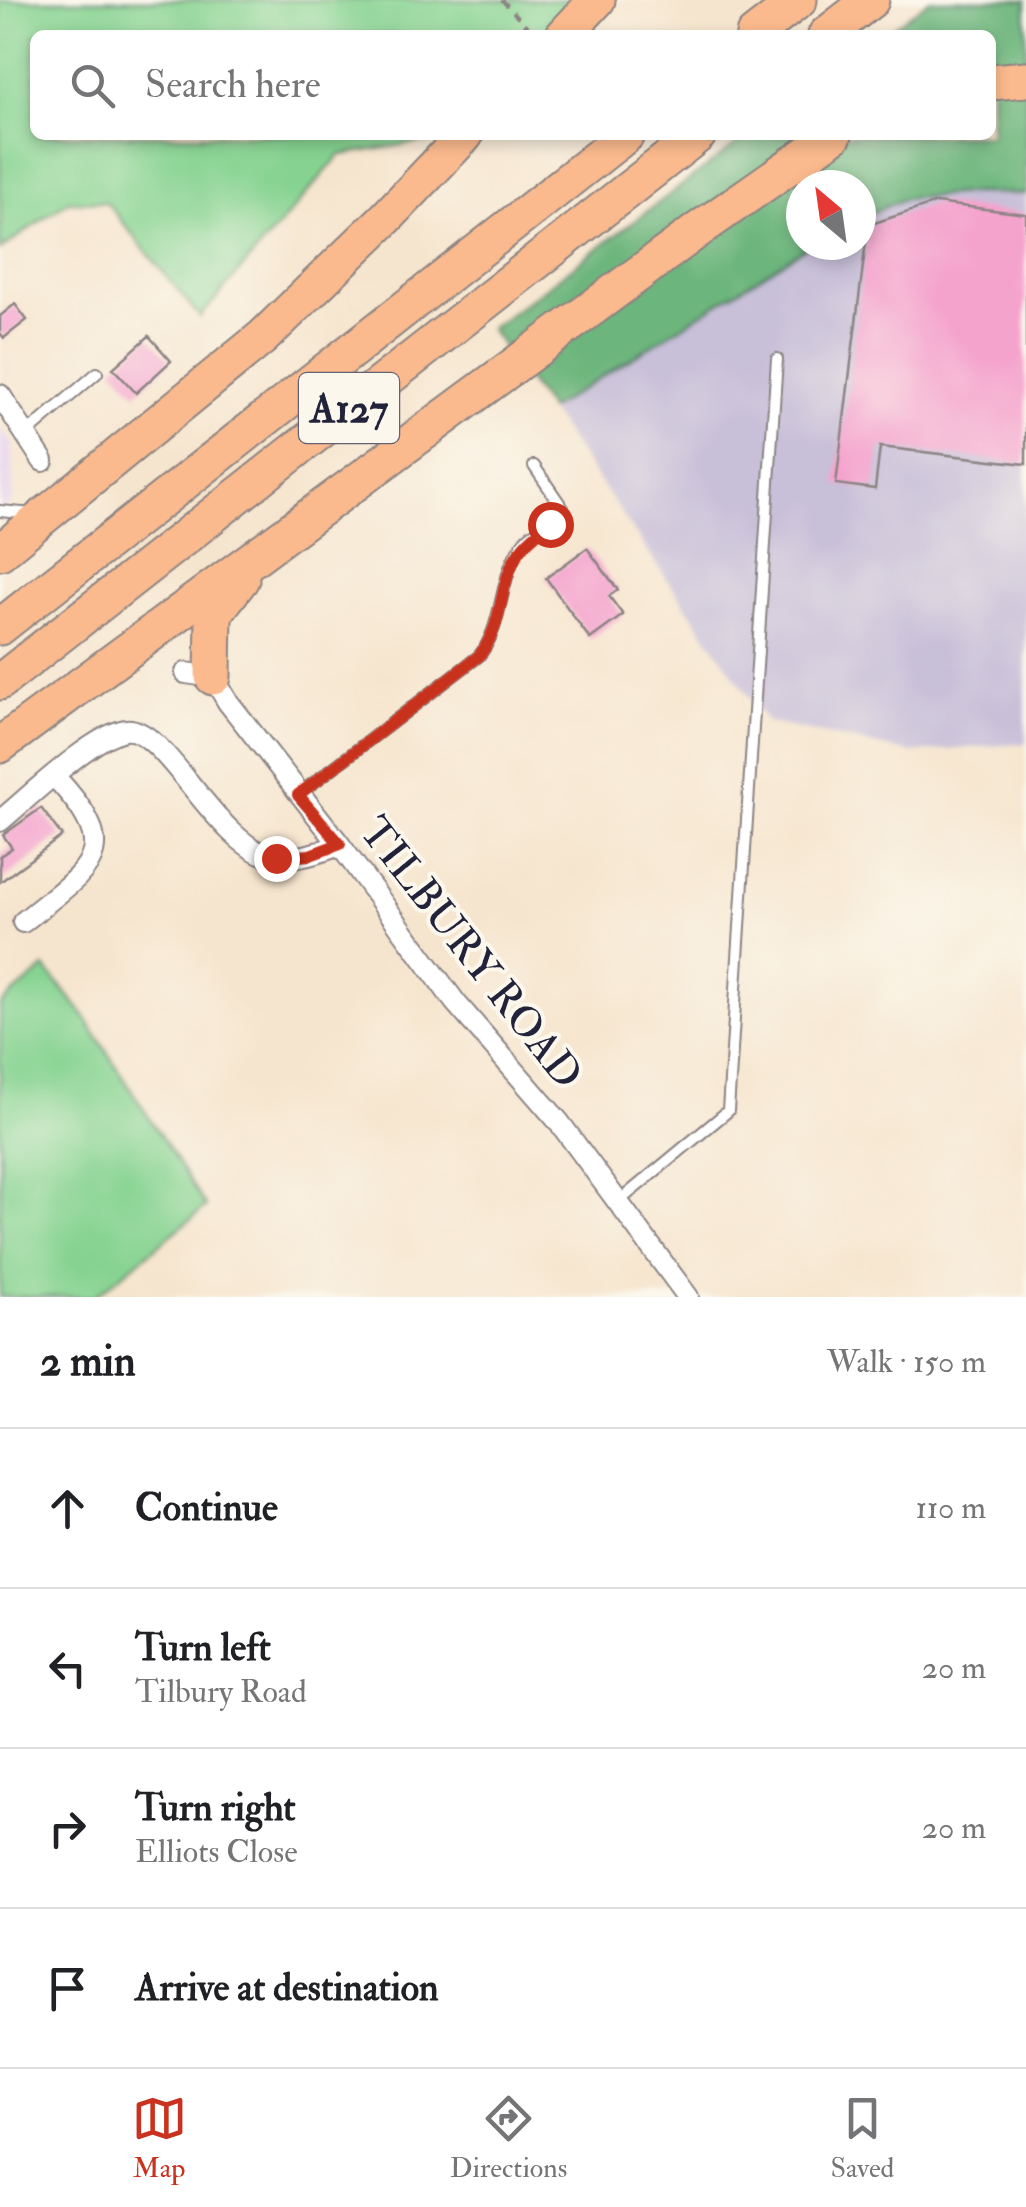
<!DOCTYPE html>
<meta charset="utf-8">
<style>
body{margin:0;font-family:"IM FELL Double Pica",serif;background:#f2f2f2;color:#202124}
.compass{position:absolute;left:786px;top:170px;width:90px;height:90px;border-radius:50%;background:#fff;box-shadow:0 5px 15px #0003;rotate:331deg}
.stop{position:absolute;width:30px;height:30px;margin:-22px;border:8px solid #c8321e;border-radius:50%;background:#fff}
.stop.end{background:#c8321e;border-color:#fff;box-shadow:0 2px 10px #0008}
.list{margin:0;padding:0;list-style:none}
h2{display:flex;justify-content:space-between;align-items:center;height:130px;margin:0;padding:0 40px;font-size:42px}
h2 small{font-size:32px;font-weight:400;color:#757577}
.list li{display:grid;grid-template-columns:65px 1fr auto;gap:30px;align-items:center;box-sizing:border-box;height:160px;padding:0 40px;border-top:2px solid #e0e0e0}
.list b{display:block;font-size:38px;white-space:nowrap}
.list p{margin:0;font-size:32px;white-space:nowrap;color:#757577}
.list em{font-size:32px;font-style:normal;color:#757577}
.icon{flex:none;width:55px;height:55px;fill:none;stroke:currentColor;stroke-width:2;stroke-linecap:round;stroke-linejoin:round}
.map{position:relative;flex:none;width:1026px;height:1297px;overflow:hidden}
.search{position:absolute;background:#fff;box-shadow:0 5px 15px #0003;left:30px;right:30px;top:30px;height:110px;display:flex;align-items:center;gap:25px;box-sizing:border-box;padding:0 35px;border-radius:15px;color:#757577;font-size:38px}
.sheet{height:770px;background:#fff}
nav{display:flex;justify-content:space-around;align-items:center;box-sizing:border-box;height:140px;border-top:2px solid #e0e0e0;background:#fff;font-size:28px;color:#757577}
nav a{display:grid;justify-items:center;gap:5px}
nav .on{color:#c8321e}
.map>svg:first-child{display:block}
.built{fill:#e7d2ef}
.industrial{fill:#c8bfd8}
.green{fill:#86d391;stroke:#547a66;stroke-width:2.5}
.forest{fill:#6cb57b;stroke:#476c5b;stroke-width:2.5}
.building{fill:#f4a3cd}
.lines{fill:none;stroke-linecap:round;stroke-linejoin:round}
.lane-casing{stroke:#8c8484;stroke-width:14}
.street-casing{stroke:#8c8484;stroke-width:24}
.highway-casing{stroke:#8c8484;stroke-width:39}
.path{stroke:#8c8484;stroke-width:4;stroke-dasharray:8 8;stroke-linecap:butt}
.lane{stroke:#fff;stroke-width:10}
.street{stroke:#fff;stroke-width:20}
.highway{stroke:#fbba8d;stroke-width:35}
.route{stroke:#c8321e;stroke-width:12}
.labels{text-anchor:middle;stroke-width:8;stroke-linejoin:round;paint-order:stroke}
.shield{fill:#fbf7ec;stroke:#636270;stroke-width:2.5}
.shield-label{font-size:40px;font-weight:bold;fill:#22223b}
.street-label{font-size:42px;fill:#22223b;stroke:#fbf7ec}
</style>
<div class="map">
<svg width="1026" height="1297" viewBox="0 0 1026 1297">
<rect width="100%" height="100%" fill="#fbf7ec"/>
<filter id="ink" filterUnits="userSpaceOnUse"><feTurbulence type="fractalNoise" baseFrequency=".01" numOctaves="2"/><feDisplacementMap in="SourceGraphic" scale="20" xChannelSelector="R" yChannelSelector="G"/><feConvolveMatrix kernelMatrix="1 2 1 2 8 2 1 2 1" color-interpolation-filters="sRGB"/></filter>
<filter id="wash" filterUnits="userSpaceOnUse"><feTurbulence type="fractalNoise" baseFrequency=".0048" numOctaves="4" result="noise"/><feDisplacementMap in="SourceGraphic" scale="40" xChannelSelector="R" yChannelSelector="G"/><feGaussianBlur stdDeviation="2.25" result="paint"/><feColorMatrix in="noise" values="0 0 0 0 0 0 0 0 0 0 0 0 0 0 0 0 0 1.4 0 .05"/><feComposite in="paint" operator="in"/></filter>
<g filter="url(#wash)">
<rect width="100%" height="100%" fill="#f6e5ce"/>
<path class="built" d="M 0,426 L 12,445 L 13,500 L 0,512 Z"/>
<path class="industrial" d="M 976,193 L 1026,194 L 1026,743 L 912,753 L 767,722 L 549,410 L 810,245 L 861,245 L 861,217 L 904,199 Z"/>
<path class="green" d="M 0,0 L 600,0 L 565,35 L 35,35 L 35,135 L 465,135 L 340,155 L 200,317 L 106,202 L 68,201 L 0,250 Z
M 45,968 L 81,1011 L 206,1207 L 94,1297 L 0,1297 L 0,1005 Z"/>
<path class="forest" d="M 929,0 L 1026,0 L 1026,194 L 976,193 L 904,199 L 861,217 L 861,185 L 801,185 L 801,245 L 810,245 L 549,410 L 490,329 L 749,135 L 991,135 L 991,35 L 883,35 Z"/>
<g id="blocks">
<path class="building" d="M 936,203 L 1026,214 L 1026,464 L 880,447 L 875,489 L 836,484 L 868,225 Z
M 15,304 L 27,320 L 4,338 L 0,333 L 0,316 Z
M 149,336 L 171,361 L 136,393 L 113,368 Z
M 587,548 L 618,590 L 609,596 L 623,615 L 590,639 L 546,578 Z
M 41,808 L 62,836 L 0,882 L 0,856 L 12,848 L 3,835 Z"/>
</g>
</g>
<g filter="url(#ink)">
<use href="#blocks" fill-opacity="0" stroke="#8c8484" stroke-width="2.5"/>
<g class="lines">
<defs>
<path id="lane" d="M 26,434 L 97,373
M 0,511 L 34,514
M 299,794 L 479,656 C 506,623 497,573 526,539 C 536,529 553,521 566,513 L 534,466
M 618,1202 L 728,1111 L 777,359"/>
<path id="street" d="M 0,395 L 43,461
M 186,673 L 213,677 L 228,702 L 340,845 L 455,1002 L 559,1122 L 688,1297
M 0,821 C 28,798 92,736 125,730 C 163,723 217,846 272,857 C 294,862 319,852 340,845
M 23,922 C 88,868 128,855 55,777"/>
<path id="highway" d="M 564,35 L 597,0
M 754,35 L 799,0
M 826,35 L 871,0
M 991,82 L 1026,79
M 0,552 L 263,337 L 386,218 L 465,135
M 0,627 L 626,135
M 213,677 L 214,614 L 241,579
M 0,682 L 698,135
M 0,745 L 698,230 L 834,135"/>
</defs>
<use href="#lane" class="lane-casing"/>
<use href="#street" class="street-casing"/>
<use href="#highway" class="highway-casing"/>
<path class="path" d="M 502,0 L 535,35"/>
<use href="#lane" class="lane"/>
<use href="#street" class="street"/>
<use href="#highway" class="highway"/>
</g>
</g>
<g class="lines" filter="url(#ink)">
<path class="route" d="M 276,858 L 310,855 L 340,844 L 298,795 L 479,656 C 515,610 487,563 550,524"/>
</g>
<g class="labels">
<rect class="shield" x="299" y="373" width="100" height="70" rx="8"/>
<g class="shield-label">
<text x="349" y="422">A127</text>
</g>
<g class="street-label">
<text transform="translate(472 952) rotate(52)" y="15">TILBURY ROAD</text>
</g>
</g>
</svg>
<svg class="compass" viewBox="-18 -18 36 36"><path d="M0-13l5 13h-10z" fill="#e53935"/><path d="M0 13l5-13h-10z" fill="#757577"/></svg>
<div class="stop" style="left:550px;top:524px"></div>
<div class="stop end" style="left:276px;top:858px"></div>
<div class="search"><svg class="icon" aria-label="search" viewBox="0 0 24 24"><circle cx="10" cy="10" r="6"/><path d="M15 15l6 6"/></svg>Search here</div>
</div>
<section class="sheet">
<h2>2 min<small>Walk · 150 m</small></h2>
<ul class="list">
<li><svg class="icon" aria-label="ahead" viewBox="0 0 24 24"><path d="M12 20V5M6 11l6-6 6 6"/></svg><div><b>Continue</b></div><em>110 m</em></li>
<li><svg class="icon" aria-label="left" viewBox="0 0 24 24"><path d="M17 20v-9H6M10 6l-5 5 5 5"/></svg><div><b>Turn left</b><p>Tilbury Road</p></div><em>20 m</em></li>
<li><svg class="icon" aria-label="right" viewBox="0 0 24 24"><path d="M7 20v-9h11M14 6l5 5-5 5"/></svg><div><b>Turn right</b><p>Elliots Close</p></div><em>20 m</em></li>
<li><svg class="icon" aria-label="arrive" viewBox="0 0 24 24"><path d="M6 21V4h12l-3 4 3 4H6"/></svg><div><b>Arrive at destination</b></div></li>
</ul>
</section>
<nav>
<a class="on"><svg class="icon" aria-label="map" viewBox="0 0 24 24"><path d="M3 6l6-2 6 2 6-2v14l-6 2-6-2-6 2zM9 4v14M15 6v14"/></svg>Map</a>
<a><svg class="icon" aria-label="directions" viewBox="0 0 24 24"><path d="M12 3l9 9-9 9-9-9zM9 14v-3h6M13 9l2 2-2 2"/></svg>Directions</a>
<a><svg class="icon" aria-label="saved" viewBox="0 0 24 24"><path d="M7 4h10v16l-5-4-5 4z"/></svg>Saved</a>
</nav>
